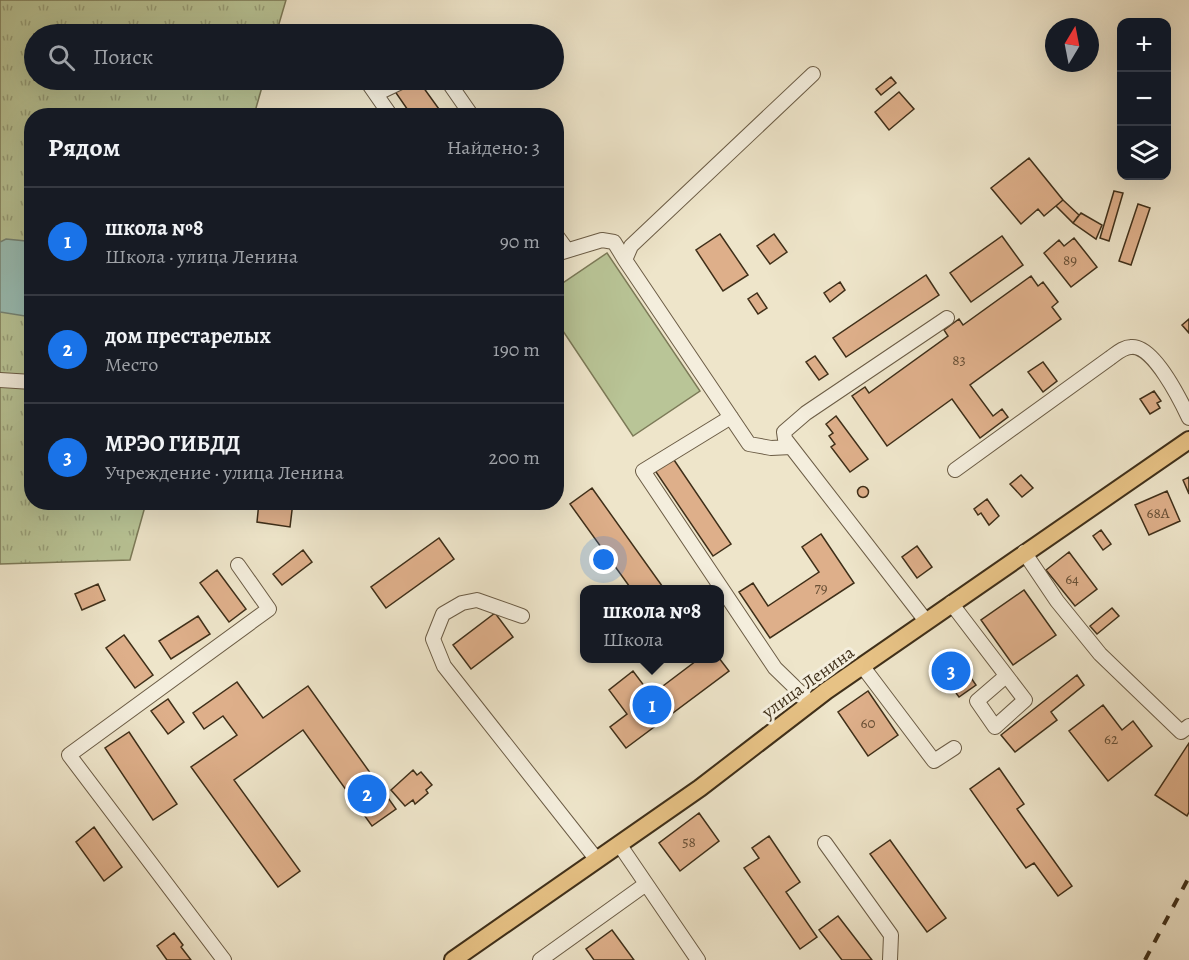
<!DOCTYPE html>
<html lang="ru">
<meta charset="utf-8">
<style>
body{margin:0;font-family:Alegreya,serif;background:#20242c;color:#f1f3f6}
.controls{position:absolute;right:18px;top:18px;display:grid;overflow:hidden;border-radius:12px;box-shadow:0 6px 24px #0002}
.controls button{width:54px;height:54px;display:grid;place-items:center;padding:0;border:0;border-bottom:2px solid #363941;background:#171b24;color:#f1f3f6;font:30px sans-serif}
.compass{position:absolute;left:1045px;top:18px;width:54px;height:54px;border-radius:50%;background:#171b24;box-shadow:0 6px 24px #0002;rotate:10deg}
.you{position:absolute;left:604px;top:560px;width:21px;height:21px;margin:-15px;border:4px solid #fff;border-radius:50%;background:#1a73e8;box-shadow:0 0 0 9px #1a73e833}
.badge{display:grid;place-items:center;width:39px;height:39px;border-radius:50%;background:#1a73e8;color:#fff;font-size:20px;font-weight:700}
.pin{position:absolute;translate:-50% -50%;border:3px solid #fff;box-shadow:0 2px 6px #0006}
.popup{position:absolute;left:580px;top:585px;width:144px;height:78px;box-sizing:border-box;display:grid;place-content:center;border-radius:12px;background:#171b24;filter:drop-shadow(0 2px 4px #0005);font-size:20px;white-space:nowrap;color:#9ea1a6}
.popup b{font-size:22px;color:#f1f3f6}
.popup::after{content:'';position:absolute;left:50%;top:100%;margin-left:-12px;border:12px solid transparent;border-top-color:#171b24}
.list{margin:0;padding:0;list-style:none}
h2{display:flex;justify-content:space-between;align-items:center;height:78px;margin:0;padding:0 24px;font-size:26px}
h2 small{font-size:20px;font-weight:400;color:#9ea1a6}
.list li{display:grid;grid-template-columns:39px 1fr auto;gap:18px;align-items:center;box-sizing:border-box;height:108px;padding:0 24px;border-top:2px solid #363941}
.list b{display:block;font-size:22px;white-space:nowrap}
.list p{margin:0;font-size:20px;white-space:nowrap;color:#9ea1a6}
.list em{font-size:20px;font-style:normal;color:#9ea1a6}
.icon{flex:none;width:33px;height:33px;fill:none;stroke:currentColor;stroke-width:2;stroke-linecap:round;stroke-linejoin:round}
.map{position:relative;flex:none;width:1189px;height:960px;overflow:hidden}
.search{position:absolute;background:#171b24;box-shadow:0 6px 24px #0002;left:24px;top:24px;width:540px;height:66px;display:flex;align-items:center;gap:15px;box-sizing:border-box;padding:0 21px;border-radius:33px;color:#9ea1a6;font-size:22px}
.panel{position:absolute;background:#171b24;box-shadow:0 6px 24px #0002;left:24px;top:108px;width:540px;height:402px;border-radius:24px}
.map>svg:first-child{display:block}
.park{fill:url(#park-tufts);stroke:#7c7a58;stroke-width:1.5}
.pitch{fill:#b9c597;stroke:#7c7a58;stroke-width:1.5}
.water{fill:#99bfb6;stroke:#758577;stroke-width:1.5}
.building{fill:#deaf8a;stroke:#3f2f19;stroke-width:1.5}
.lines{fill:none;stroke-linecap:round;stroke-linejoin:round}
.minor-casing{stroke:#6b5c45;stroke-width:16}
.major-casing{stroke:#3f2f19;stroke-width:20}
.minor{stroke:#f4eedd;stroke-width:14}
.major{stroke:#e7c285;stroke-width:16}
.rail{stroke:#3f2f19;stroke-width:4;stroke-dasharray:10 10;stroke-linecap:butt}
.labels{text-anchor:middle;stroke-width:6;stroke-linejoin:round;paint-order:stroke}
.number-label{font-size:15px;fill:#674f35}
.street-label{font-size:18px;fill:#3f2f19;stroke:#f4eedd}
</style>
<div class="map">
<svg width="1189" height="960" viewBox="0 0 1189 960">
<defs>
<pattern id="park-tufts" width="24" height="20" patternUnits="userSpaceOnUse" patternTransform="scale(1.5)"><rect width="24" height="20" fill="#b9c597"/><path d="M3 7l-1-3M5 7V3M7 7l1-3M15 17l-1-3M17 17v-4M19 17l1-3" fill="none" stroke="#98a07a"/></pattern>
</defs>
<rect width="100%" height="100%" fill="#eee5ca"/>
<filter id="stains"><feTurbulence type="fractalNoise" baseFrequency=".00333" numOctaves="4"/><feColorMatrix values="0 0 0 0 .2 0 0 0 0 .09 0 0 0 0 .02 0 0 0 .5 -.17"/></filter>
<radialGradient id="worn" r=".72"><stop offset=".6" stop-color="#630" stop-opacity="0"/><stop offset="1" stop-color="#630" stop-opacity=".3"/></radialGradient>
<path class="park" d="M 0,0 L 286,0 L 276,34 L 34,34 L 34,80 L 264,80 L 254,115 L 32,116 L 32,502 L 146,503 L 130,560 L 0,564 Z"/>
<path class="pitch" d="M 607,253 L 700,391 L 633,436 L 557,322 L 557,287 Z"/>
<path class="water" d="M 6,239 L 26,241 L 31,247 L 31,308 L 25,316 L 0,312 L 0,242 Z"/>
<path class="building" d="M 891,77 L 896,83 L 881,95 L 876,89 Z
M 408,80 L 418,80 L 444,116 L 412,116 L 394,90 Z
M 899,92 L 914,109 L 889,130 L 875,112 Z
M 1029,158 L 1063,200 L 1044,216 L 1038,209 L 1021,224 L 991,188 Z
M 1114,191 L 1123,193 L 1109,241 L 1100,238 Z
M 1063,200 L 1079,215 L 1073,223 L 1056,206 Z
M 1138,204 L 1150,208 L 1131,265 L 1119,261 Z
M 1081,213 L 1102,225 L 1096,239 L 1073,223 Z
M 720,234 L 748,275 L 723,291 L 696,250 Z
M 774,234 L 787,252 L 770,264 L 757,246 Z
M 1002,236 L 1023,265 L 971,302 L 950,273 Z
M 1074,238 L 1097,267 L 1071,287 L 1044,253 L 1059,240 L 1064,246 Z
M 926,275 L 939,295 L 846,357 L 833,338 Z
M 1031,276 L 1038,286 L 1043,282 L 1058,302 L 1052,307 L 1061,319 L 970,385 L 993,416 L 1002,409 L 1008,417 L 980,438 L 952,399 L 887,446 L 852,396 L 865,387 L 869,393 L 948,336 L 944,330 L 959,319 L 963,325 Z
M 840,282 L 845,290 L 830,302 L 824,293 Z
M 757,293 L 767,308 L 758,314 L 748,299 Z
M 1189,319 L 1189,333 L 1182,325 Z
M 815,356 L 828,374 L 819,380 L 806,362 Z
M 1043,362 L 1057,381 L 1043,392 L 1028,372 Z
M 1154,391 L 1161,401 L 1157,403 L 1160,408 L 1150,414 L 1140,399 Z
M 836,416 L 868,459 L 850,472 L 831,447 L 835,444 L 829,436 L 833,433 L 826,424 Z
M 672,457 L 731,544 L 713,556 L 654,469 Z
M 1021,475 L 1033,488 L 1022,497 L 1010,484 Z
M 1189,477 L 1189,494 L 1183,480 Z
M857.5 492a5.5 5.5 0 1 1 11 0a5.5 5.5 0 1 1-11 0Z
M 592,488 L 665,590 L 632,590 L 570,504 Z
M 1167,491 L 1180,521 L 1149,535 L 1135,505 Z
M 987,499 L 999,516 L 989,525 L 981,513 L 978,515 L 974,509 Z
M 259,502 L 293,502 L 290,527 L 257,522 Z
M 1101,530 L 1111,544 L 1103,550 L 1093,536 Z
M 821,534 L 854,583 L 770,638 L 739,592 L 753,583 L 768,606 L 819,572 L 802,547 Z
M 439,538 L 454,559 L 386,608 L 371,587 Z
M 917,546 L 932,567 L 917,578 L 902,557 Z
M 303,550 L 312,562 L 282,585 L 273,574 Z
M 1069,552 L 1097,589 L 1075,606 L 1046,570 Z
M 217,570 L 246,609 L 229,622 L 200,583 Z
M 98,584 L 105,600 L 82,610 L 75,594 Z
M 1024,590 L 1056,635 L 1013,665 L 981,620 Z
M 1112,608 L 1119,616 L 1097,634 L 1090,626 Z
M 495,613 L 513,637 L 471,669 L 453,645 Z
M 198,616 L 210,634 L 171,659 L 159,641 Z
M 124,635 L 153,675 L 135,688 L 106,648 Z
M 953,652 L 976,685 L 959,697 L 935,665 Z
M 700,658 L 719,658 L 729,671 L 626,748 L 610,727 L 627,714 L 609,690 L 633,671 L 651,695 Z
M 1077,675 L 1084,685 L 1051,712 L 1057,720 L 1015,752 L 1001,735 Z
M 237,682 L 263,718 L 308,686 L 396,809 L 372,826 L 303,730 L 234,780 L 300,871 L 278,887 L 191,767 L 237,735 L 223,716 L 204,729 L 193,713 Z
M 868,691 L 898,735 L 868,756 L 838,712 Z
M 168,699 L 184,722 L 168,734 L 151,711 Z
M 1103,705 L 1122,730 L 1133,721 L 1152,746 L 1108,781 L 1069,731 Z
M 129,732 L 177,804 L 153,820 L 105,748 Z
M 1189,743 L 1189,812 L 1187,816 L 1155,795 Z
M 999,768 L 1024,804 L 1017,809 L 1072,886 L 1058,896 L 1034,863 L 1026,868 L 970,789 Z
M 413,770 L 417,775 L 421,772 L 432,785 L 426,790 L 428,793 L 415,804 L 413,800 L 405,806 L 391,790 Z
M 699,813 L 719,841 L 680,871 L 659,843 Z
M 94,827 L 122,867 L 104,881 L 76,842 Z
M 769,836 L 800,882 L 786,892 L 817,937 L 800,949 L 744,868 L 759,858 L 752,848 Z
M 890,840 L 946,918 L 927,932 L 870,854 Z
M 838,916 L 872,960 L 842,960 L 819,930 Z
M 612,930 L 634,960 L 594,960 L 586,949 Z
M 174,933 L 183,945 L 181,947 L 191,960 L 167,960 L 157,946 Z"/>
<g class="lines">
<defs>
<path id="minor" d="M 366,80 L 391,116
M 447,80 L 472,116
M 376,94 L 405,80
M 556,235 L 567,250
M 556,254 L 602,240 L 614,242 L 625,260
M 0,380 L 32,382
M 731,417 L 643,471 L 775,668 L 811,703
M 791,447 L 771,448 L 749,444 L 625,260 L 631,246 L 813,74
M 955,470 L 1110,358 C 1116,354 1123,347 1131,347 C 1153,344 1181,401 1189,418
M 1024,552 L 1057,601 L 1100,654 L 1181,732 L 1189,726
M 951,603 L 1025,700 L 995,727 L 977,701 L 1006,676
M 522,616 L 477,600 L 462,603 L 443,614 L 433,639 L 444,666 L 597,860
M 926,621 L 785,439 L 784,432 L 806,413 L 947,318
M 863,667 L 934,761 L 954,748
M 825,843 L 891,935 L 890,960
M 619,844 L 698,960
M 224,960 L 69,755 L 269,609 L 238,565
M 540,960 L 646,884"/>
<path id="major" d="M 453,960 L 700,788 L 826,691 L 1189,440"/>
</defs>
<use href="#minor" class="minor-casing"/>
<use href="#major" class="major-casing"/>
<use href="#minor" class="minor"/>
<use href="#major" class="major"/>
<path class="rail" d="M 1145,960 L 1189,877"/>
</g>
<g class="labels">
<g class="number-label">
<text x="1070" y="265">89</text>
<text x="959" y="365">83</text>
<text x="1158" y="518">68А</text>
<text x="1072" y="584">64</text>
<text x="821" y="593">79</text>
<text x="868" y="728">60</text>
<text x="1111" y="744">62</text>
<text x="689" y="847">58</text>
</g>
<g class="street-label">
<text transform="translate(808 682) rotate(-36)" y="6">улица Ленина</text>
</g>
</g>
<rect width="100%" height="100%" filter="url(#stains)"/>
<rect width="100%" height="100%" fill="url(#worn)"/>
</svg>
<div class="controls">
<button>+</button>
<button>−</button>
<button><svg class="icon" aria-label="layers" viewBox="0 0 24 24"><path d="M12 4l9 5-9 5-9-5zM3 14l9 5 9-5"/></svg></button>
</div>
<svg class="compass" viewBox="-18 -18 36 36"><path d="M0-13l5 13h-10z" fill="#e53935"/><path d="M0 13l5-13h-10z" fill="#9ea1a6"/></svg>
<div class="you"></div>
<div class="pin badge" style="left:652px;top:705px">1</div>
<div class="popup"><b>школа №8</b>Школа</div>
<div class="pin badge" style="left:367px;top:794px">2</div>
<div class="pin badge" style="left:951px;top:671px">3</div>
<div class="search"><svg class="icon" aria-label="search" viewBox="0 0 24 24"><circle cx="10" cy="10" r="6"/><path d="M15 15l6 6"/></svg>Поиск</div>
<section class="panel">
<h2>Рядом<small>Найдено: 3</small></h2>
<ul class="list">
<li><span class="badge">1</span><div><b>школа №8</b><p>Школа · улица Ленина</p></div><em>90 m</em></li>
<li><span class="badge">2</span><div><b>дом престарелых</b><p>Место</p></div><em>190 m</em></li>
<li><span class="badge">3</span><div><b>МРЭО ГИБДД</b><p>Учреждение · улица Ленина</p></div><em>200 m</em></li>
</ul>
</section>
</div>
